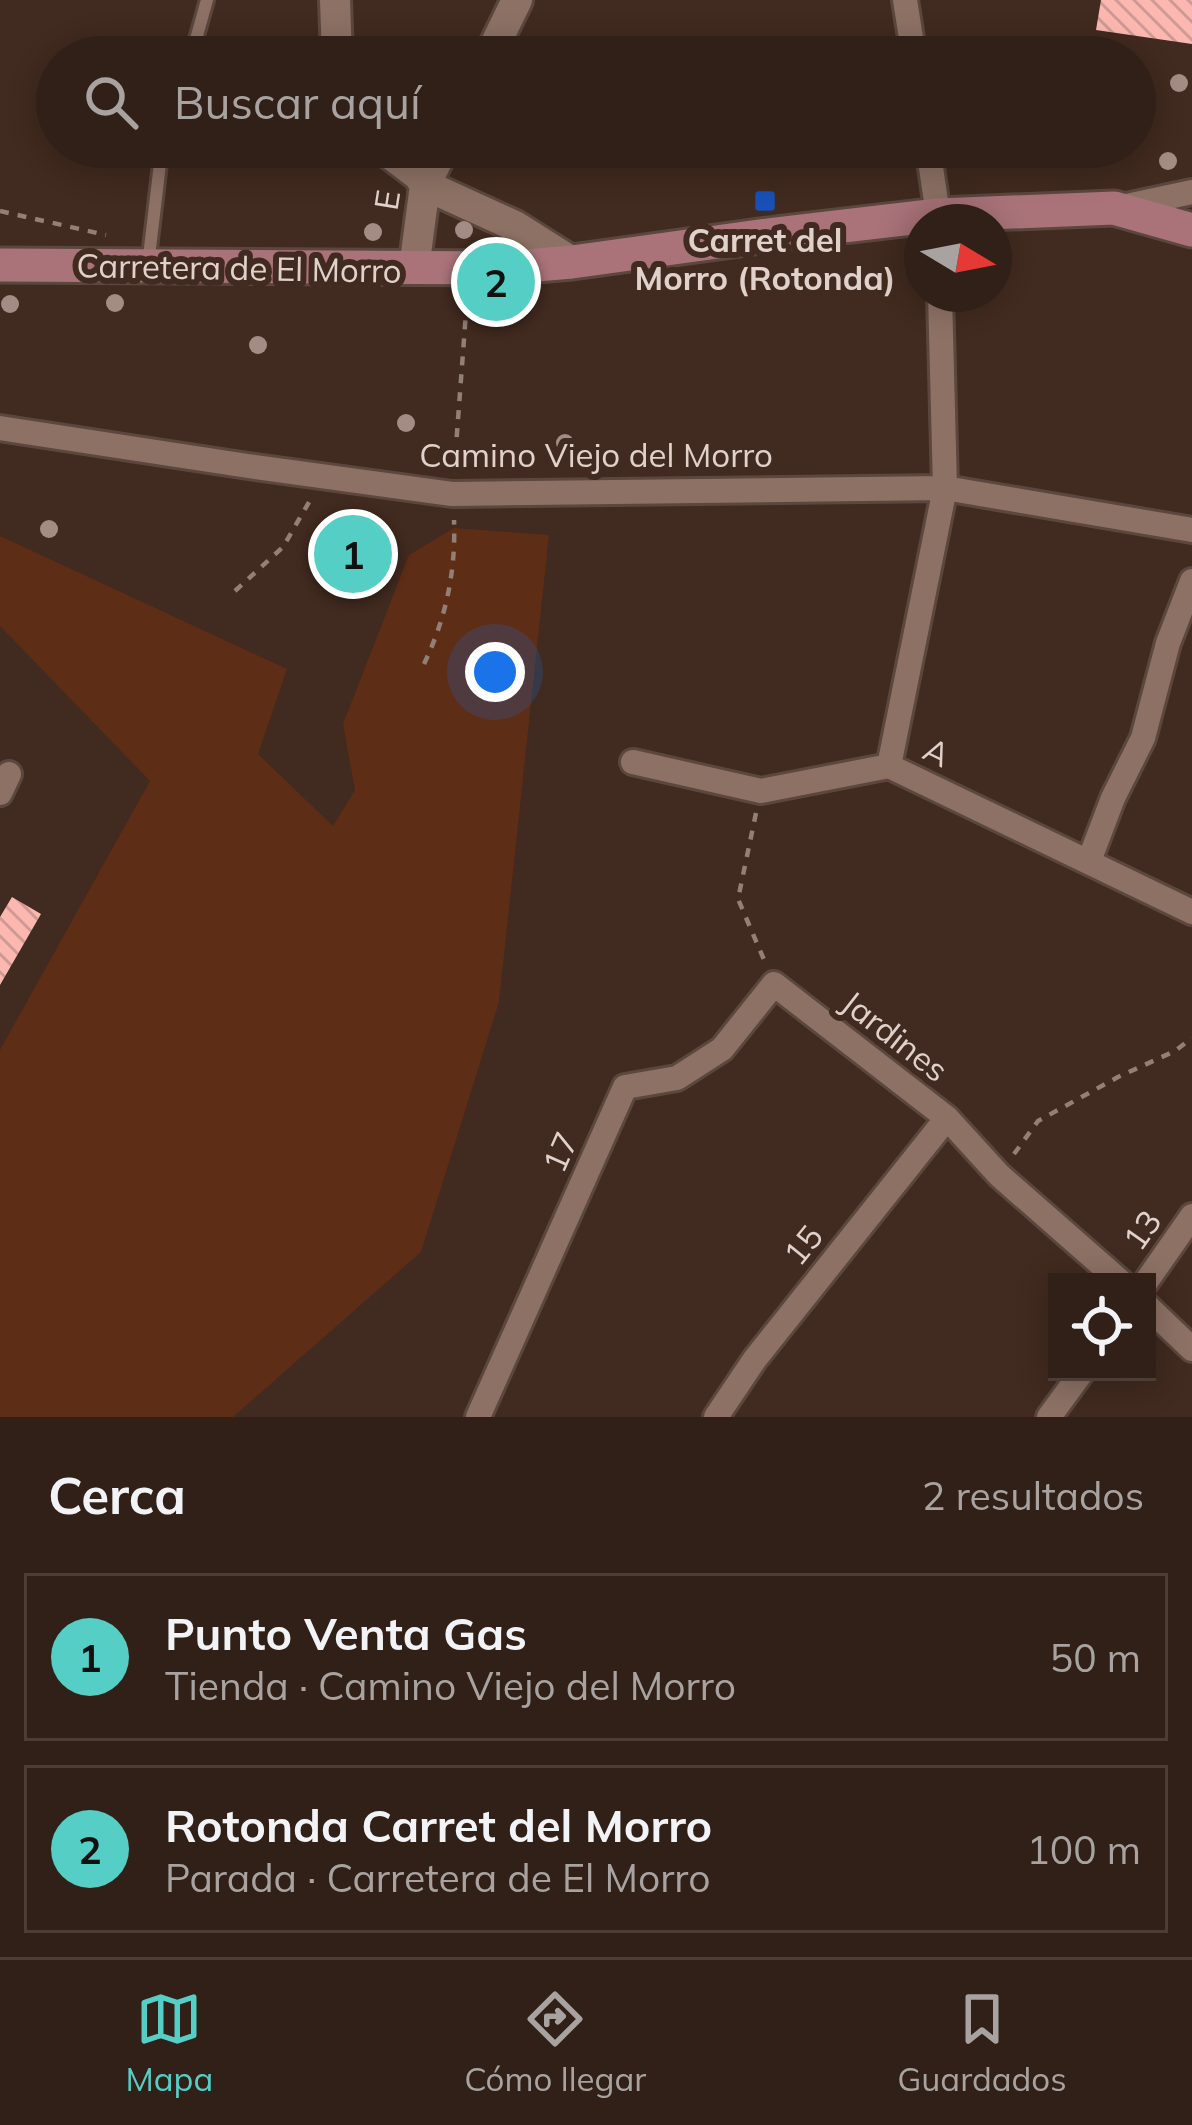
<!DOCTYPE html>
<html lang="es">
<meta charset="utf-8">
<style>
body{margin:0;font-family:Mulish,sans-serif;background:#3d2d24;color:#f1f3f6}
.controls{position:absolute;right:36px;bottom:36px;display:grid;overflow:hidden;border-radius:0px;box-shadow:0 6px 30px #0003}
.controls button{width:108px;height:108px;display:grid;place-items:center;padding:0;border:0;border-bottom:3px solid #4c3e36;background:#312017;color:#f1f3f6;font:60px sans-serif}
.compass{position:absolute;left:904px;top:204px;width:108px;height:108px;border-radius:50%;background:#312017;box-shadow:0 6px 30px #0003;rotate:100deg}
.you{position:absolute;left:495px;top:672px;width:42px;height:42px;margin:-30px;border:9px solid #fff;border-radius:50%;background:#1a73e8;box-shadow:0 0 0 18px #1a73e833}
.badge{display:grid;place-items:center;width:78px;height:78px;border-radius:50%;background:#55cec5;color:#111;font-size:39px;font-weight:700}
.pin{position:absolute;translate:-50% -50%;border:6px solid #fff;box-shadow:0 3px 12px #0006}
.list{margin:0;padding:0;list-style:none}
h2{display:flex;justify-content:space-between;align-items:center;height:156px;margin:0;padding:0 48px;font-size:51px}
h2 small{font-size:39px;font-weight:400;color:#a8a3a1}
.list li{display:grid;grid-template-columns:78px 1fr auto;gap:36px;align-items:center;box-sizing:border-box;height:168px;margin:0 24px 24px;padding:0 24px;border:3px solid #4c3e36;border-radius:0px}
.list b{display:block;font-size:45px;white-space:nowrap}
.list p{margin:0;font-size:39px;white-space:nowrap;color:#a8a3a1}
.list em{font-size:39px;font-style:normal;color:#a8a3a1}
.icon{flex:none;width:66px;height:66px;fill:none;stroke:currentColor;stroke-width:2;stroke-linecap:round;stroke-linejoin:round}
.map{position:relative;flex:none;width:1192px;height:1417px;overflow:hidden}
.search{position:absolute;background:#312017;box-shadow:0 6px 30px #0003;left:36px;right:36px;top:36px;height:132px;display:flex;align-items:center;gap:30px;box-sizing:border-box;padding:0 42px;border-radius:66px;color:#a8a3a1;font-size:45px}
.sheet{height:540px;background:#312017}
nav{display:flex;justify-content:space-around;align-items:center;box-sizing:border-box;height:168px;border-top:3px solid #4c3e36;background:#312017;font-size:33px;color:#a8a3a1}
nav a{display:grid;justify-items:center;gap:6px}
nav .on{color:#55cec5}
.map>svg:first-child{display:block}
.grass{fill:#5d2d16}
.building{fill:url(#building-back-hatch)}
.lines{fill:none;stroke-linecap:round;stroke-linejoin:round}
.service-casing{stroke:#5b473e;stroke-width:18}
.minor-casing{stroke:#5b473e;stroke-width:30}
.tertiary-casing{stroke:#5b473e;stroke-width:36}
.primary-casing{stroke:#5b473e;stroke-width:39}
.path{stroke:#927f76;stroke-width:4.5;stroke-dasharray:9 9;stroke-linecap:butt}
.service{stroke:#8d7165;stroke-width:12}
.minor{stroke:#8d7165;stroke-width:24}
.tertiary{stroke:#8d7165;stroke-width:30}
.primary{stroke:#aa737a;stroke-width:33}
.tree{fill:#a28c83}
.transit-dot{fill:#1a4fb4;stroke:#412a1f;stroke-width:4.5}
.labels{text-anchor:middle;stroke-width:12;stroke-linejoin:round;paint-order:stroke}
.street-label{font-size:33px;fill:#e0d1ca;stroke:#412a1f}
.poi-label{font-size:33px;font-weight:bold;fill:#e0d1ca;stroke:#412a1f}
</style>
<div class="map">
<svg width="1192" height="1417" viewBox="0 0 1192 1417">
<defs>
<pattern id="building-back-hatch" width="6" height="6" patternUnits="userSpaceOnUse" patternTransform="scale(3)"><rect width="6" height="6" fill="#fcb8b0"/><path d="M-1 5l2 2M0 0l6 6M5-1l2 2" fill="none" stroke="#ce9a93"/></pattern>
</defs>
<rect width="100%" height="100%" fill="#412a1f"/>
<path class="grass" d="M 454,528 L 549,535 L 499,1002 L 421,1252 L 233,1417 L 0,1417 L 0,1050 L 150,781 L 0,626 L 0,536 L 287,669 L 258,754 L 333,826 L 355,790 L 343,724 L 409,555 Z"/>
<path class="building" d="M 1101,0 L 1192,0 L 1192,44 L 1096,30 Z
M 367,535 L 370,572 L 340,574 L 337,537 Z
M 12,897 L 41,914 L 0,985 L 0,917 Z"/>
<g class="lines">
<defs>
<path id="service" d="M 191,57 L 207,0
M 148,265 L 162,147"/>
<path id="minor" d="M 905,0 L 914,57
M 928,147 L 939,222
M 1122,207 L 1192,192
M 0,428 L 248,466 L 452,494 L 945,488 L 1192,530
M 633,762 L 761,791 L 889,766 L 1192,912
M 889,766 L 945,488 L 940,294
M 0,793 L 9,774
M 1089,861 L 1113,798 L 1143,738 L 1168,643 L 1192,581
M 1146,1282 L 1192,1216
M 1147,1306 L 1192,1349
M 478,1417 L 625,1087 L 677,1078 L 722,1049 L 774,984 L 947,1118 L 999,1175 L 1121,1282
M 716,1417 L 755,1359 L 947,1118
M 1049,1417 L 1082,1372"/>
<path id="tertiary" d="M 335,0 L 337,57
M 489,57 L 517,0
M 381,147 L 418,175 L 425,185 L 515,226 L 572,262
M 414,269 L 425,185 L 444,147"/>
<path id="primary" d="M 0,265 L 502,268 L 572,262 L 775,234 L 938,215 L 1114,208 L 1192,230"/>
</defs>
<use href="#service" class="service-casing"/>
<use href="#minor" class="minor-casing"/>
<use href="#tertiary" class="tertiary-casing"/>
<use href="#primary" class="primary-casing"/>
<path class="path" d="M 0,211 L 106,235
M 454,473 L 467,299
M 235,591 L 283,547 L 312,497
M 424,664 C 446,618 456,571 454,520
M 756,813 L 738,899 L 765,962
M 1014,1154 L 1038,1121 L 1118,1077 L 1175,1051 L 1192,1038"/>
<use href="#service" class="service"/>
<use href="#minor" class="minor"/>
<use href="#tertiary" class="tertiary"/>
<use href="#primary" class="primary"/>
</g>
<g class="tree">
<circle cx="704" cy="47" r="9"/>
<circle cx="1179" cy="83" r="9"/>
<circle cx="1168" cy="161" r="9"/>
<circle cx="464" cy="230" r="9"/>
<circle cx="373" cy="232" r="9"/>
<circle cx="115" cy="303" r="9"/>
<circle cx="10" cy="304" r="9"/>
<circle cx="258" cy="345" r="9"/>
<circle cx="406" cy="423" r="9"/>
<circle cx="565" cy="443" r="9"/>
<circle cx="49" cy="529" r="9"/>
</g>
<rect class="transit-dot" x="753" y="189" width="24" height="24" rx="6"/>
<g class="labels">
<g class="street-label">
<text transform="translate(387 200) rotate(-81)" y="12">E</text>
<text transform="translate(239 268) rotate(1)" y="12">Carretera de El Morro</text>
<text x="596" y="467">Camino Viejo del Morro</text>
<text transform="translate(937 752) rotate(26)" y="12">A</text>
<text transform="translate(895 1036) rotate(38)" y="12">Jardines</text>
<text transform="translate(560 1152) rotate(-66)" y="12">17</text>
<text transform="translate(1142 1230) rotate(-55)" y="12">13</text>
<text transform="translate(803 1245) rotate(-51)" y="12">15</text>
</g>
<g class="poi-label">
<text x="765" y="252">Carret del<tspan x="765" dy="38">Morro (Rotonda)</tspan></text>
</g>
</g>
</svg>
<div class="controls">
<button><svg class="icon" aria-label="locate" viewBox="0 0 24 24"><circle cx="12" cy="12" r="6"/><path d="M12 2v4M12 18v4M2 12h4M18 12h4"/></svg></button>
</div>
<svg class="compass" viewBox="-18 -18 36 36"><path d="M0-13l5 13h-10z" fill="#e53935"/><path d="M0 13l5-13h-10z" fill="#a8a3a1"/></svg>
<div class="you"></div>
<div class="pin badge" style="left:353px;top:554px">1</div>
<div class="pin badge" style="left:496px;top:282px">2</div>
<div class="search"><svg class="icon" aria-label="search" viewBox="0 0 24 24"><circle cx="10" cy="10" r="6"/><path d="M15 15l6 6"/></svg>Buscar aquí</div>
</div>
<section class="sheet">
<h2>Cerca<small>2 resultados</small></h2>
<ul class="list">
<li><span class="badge">1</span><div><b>Punto Venta Gas</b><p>Tienda · Camino Viejo del Morro</p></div><em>50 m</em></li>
<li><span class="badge">2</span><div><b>Rotonda Carret del Morro</b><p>Parada · Carretera de El Morro</p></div><em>100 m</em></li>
</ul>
</section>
<nav>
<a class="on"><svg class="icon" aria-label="map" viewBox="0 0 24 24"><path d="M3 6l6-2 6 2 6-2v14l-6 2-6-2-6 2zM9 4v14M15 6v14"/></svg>Mapa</a>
<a><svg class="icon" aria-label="directions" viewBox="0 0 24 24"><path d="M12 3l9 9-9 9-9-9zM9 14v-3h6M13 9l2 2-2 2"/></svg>Cómo llegar</a>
<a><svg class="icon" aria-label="saved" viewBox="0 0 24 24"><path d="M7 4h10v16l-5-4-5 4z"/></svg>Guardados</a>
</nav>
